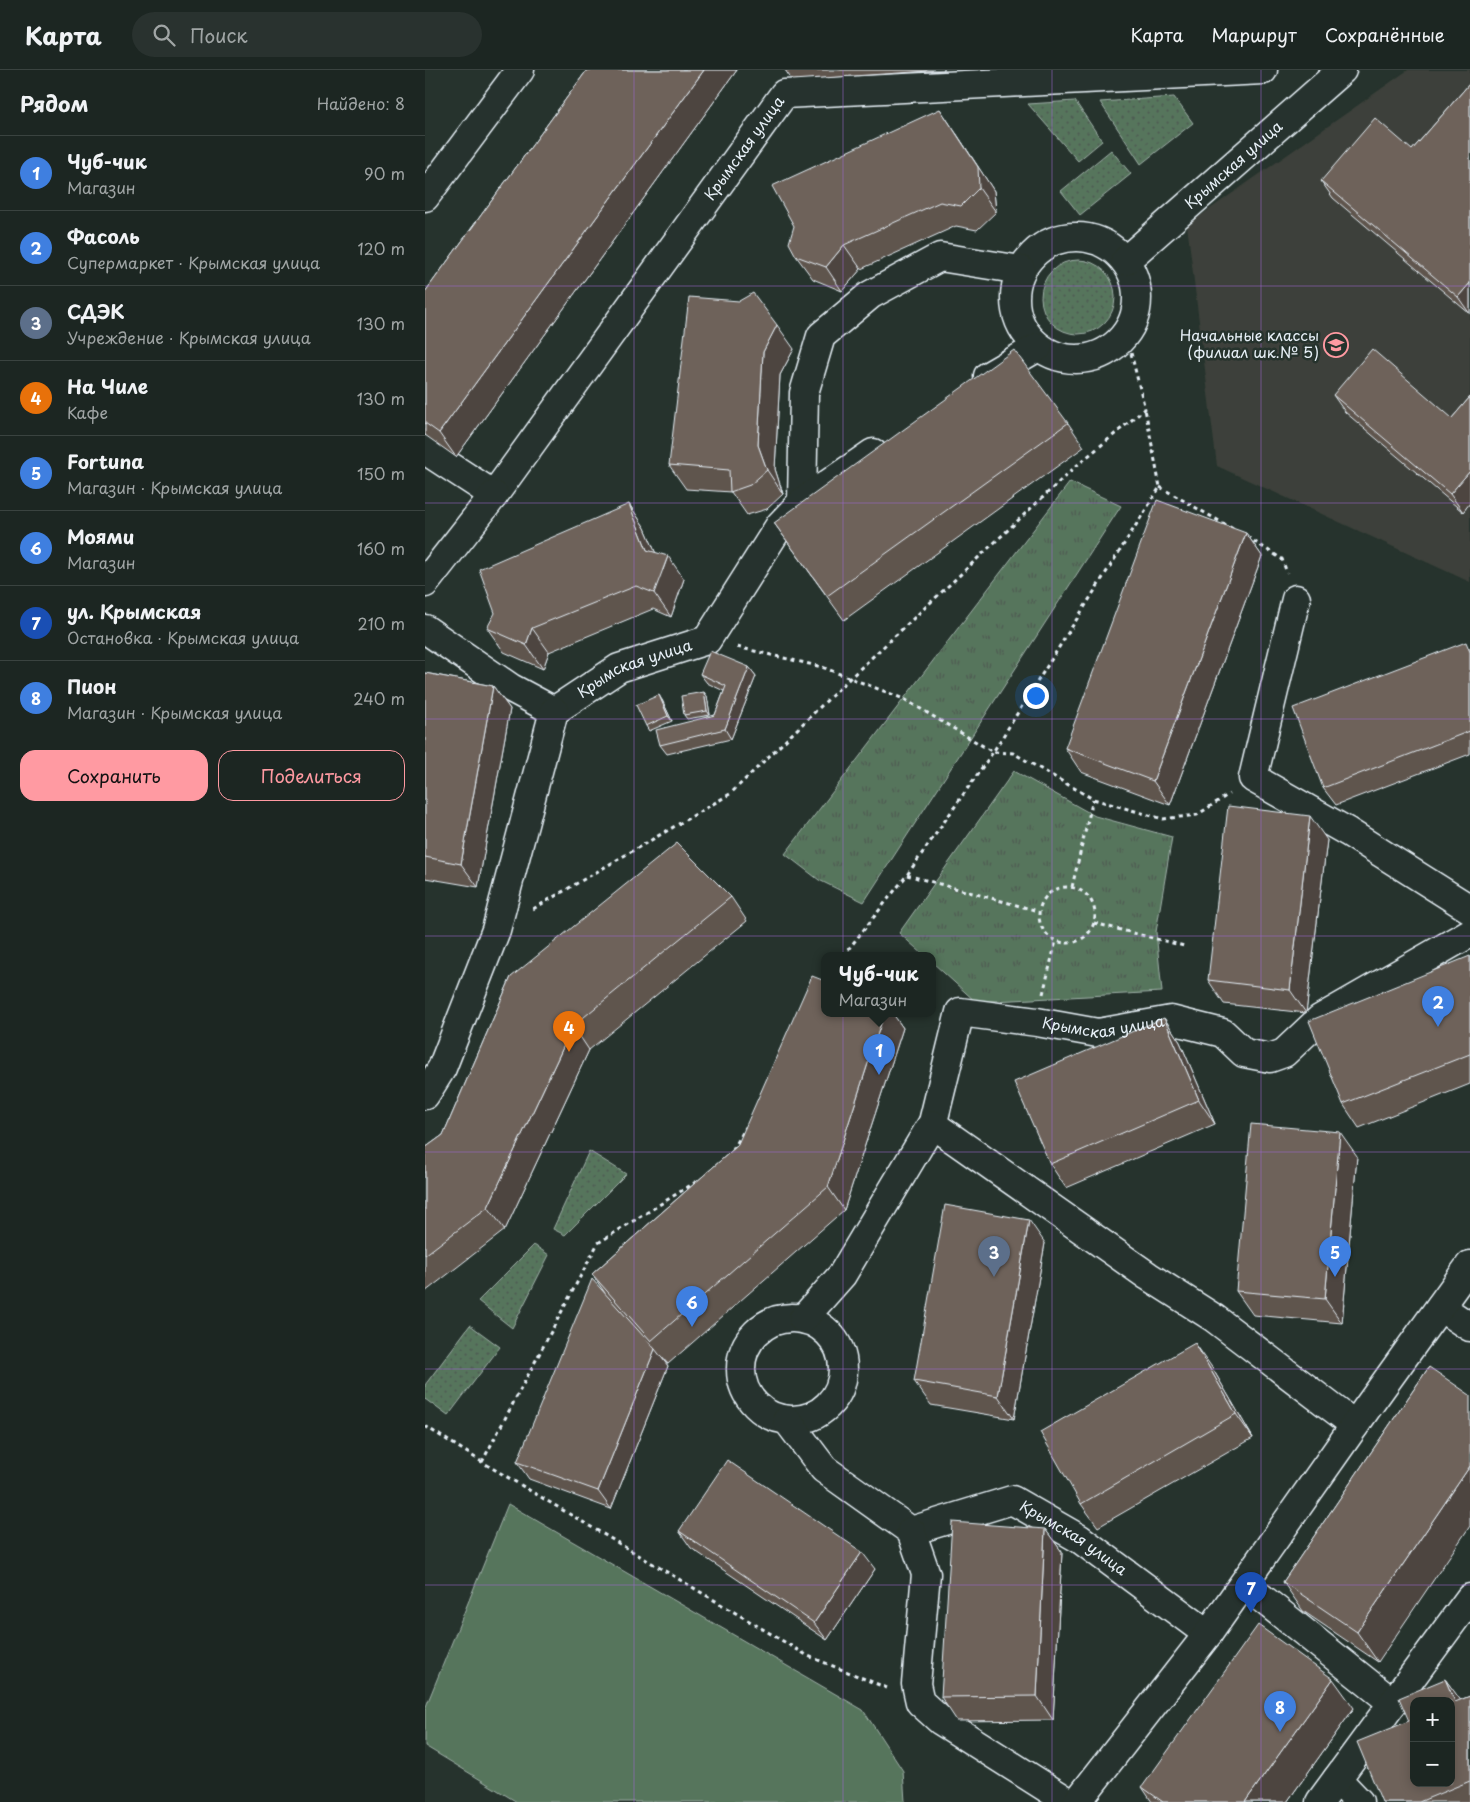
<!DOCTYPE html>
<html lang="ru">
<meta charset="utf-8">
<style>
body{margin:0;font-family:"Playpen Sans",sans-serif;background:#29322f;color:#f1f3f6}
.controls{position:absolute;right:15px;bottom:15px;display:grid;overflow:hidden;border-radius:10px;box-shadow:0 2px 12px #0003}
.controls button{width:45px;height:45px;display:grid;place-items:center;padding:0;border:0;border-bottom:1px solid #3a4340;background:#1c2622;color:#f1f3f6;font:25px sans-serif}
.you{position:absolute;left:610px;top:625px;width:18px;height:18px;margin:-12px;border:4px solid #fff;border-radius:50%;background:#1a73e8;box-shadow:0 0 0 8px #1a73e833}
.badge{display:grid;place-items:center;width:32px;height:32px;border-radius:50%;background:#ff9aa2;color:#fff;font-size:16px;font-weight:700}
.pin{position:absolute;translate:-50% -41px;filter:drop-shadow(0 1px 2px #0008)}
.pin::after{content:'';position:absolute;top:26px;width:18px;height:15px;background:inherit;clip-path:polygon(0 0,100% 0,50% 100%)}
.popup{position:absolute;left:396px;top:882px;width:115px;height:65px;box-sizing:border-box;display:grid;place-content:center;border-radius:10px;background:#1c2622;filter:drop-shadow(0 1px 4px #0005);font-size:16px;white-space:nowrap;color:#a0a5a5}
.popup b{font-size:19px;color:#f1f3f6}
.popup::after{content:'';position:absolute;left:50%;top:100%;margin-left:-10px;border:10px solid transparent;border-top-color:#1c2622}
.list{margin:0;padding:0;list-style:none}
h2{display:flex;justify-content:space-between;align-items:center;height:65px;margin:0;padding:0 20px;font-size:21px}
h2 small{font-size:16px;font-weight:400;color:#a0a5a5}
.list li{display:grid;grid-template-columns:32px 1fr auto;gap:15px;align-items:center;box-sizing:border-box;height:75px;padding:0 20px;border-top:1px solid #3a4340}
.list b{display:block;font-size:19px;white-space:nowrap}
.list p{margin:0;font-size:16px;white-space:nowrap;color:#a0a5a5}
.list em{font-size:16px;font-style:normal;color:#a0a5a5}
.actions{display:flex;gap:10px;padding:15px 20px}
.actions a{flex:1;padding:11px 0;border:1px solid #ff9aa2;border-radius:15px;text-align:center;font-size:18px;color:#ff9aa2}
.actions .main{background:#ff9aa2;color:#111}
.icon{flex:none;width:28px;height:28px;fill:none;stroke:currentColor;stroke-width:2;stroke-linecap:round;stroke-linejoin:round}
.map{position:relative;flex:none;width:1045px;height:1732px;overflow:hidden}
header{display:flex;align-items:center;gap:30px;box-sizing:border-box;height:70px;padding:0 25px;background:#1c2622;border-bottom:1px solid #3a4340}
header strong{font-size:24px}
nav{display:flex;gap:28px;margin-inline-start:auto;font-size:18px}
.search{width:350px;height:45px;background:#29322f;display:flex;align-items:center;gap:12px;box-sizing:border-box;padding:0 18px;border-radius:28px;color:#a0a5a5;font-size:19px}
main{display:flex}
aside{flex:1;background:#1c2622}
.map>svg:first-child{display:block}
.built{fill:#3c413a}
.grass{fill:url(#grass-dots);stroke:#a0b2aa}
.park{fill:url(#park-tufts);stroke:#a0b2aa}
.garden{fill:#57745c;stroke:#a0b2aa}
.lines{fill:none;stroke-linecap:round;stroke-linejoin:round}
.minor-casing{stroke:#e8f1f8;stroke-width:31}
.path{stroke:#e8f1f8;stroke-width:3;stroke-dasharray:4 4;stroke-linecap:butt}
.minor{stroke:#26332d;stroke-width:28}
.wall{fill:#5f544d;stroke:#e8f1f8}
.shaded-wall{fill:#4d453f;stroke:#e8f1f8}
.building{fill:#6e625a;stroke:#e8f1f8;fill-rule:evenodd}
.grid{fill:none;stroke:#9c67d0;stroke-width:1;stroke-opacity:0.55}
.labels{text-anchor:middle;stroke-width:5;stroke-linejoin:round;paint-order:stroke}
.street-label{font-size:15px;fill:#e8f1f8;stroke:#26332d}
.poi-label{font-size:15px;fill:#e8f1f8;stroke:#26332d;text-anchor:end}
</style>
<header>
<strong>Карта</strong>
<div class="search"><svg class="icon" aria-label="search" viewBox="0 0 24 24"><circle cx="10" cy="10" r="6"/><path d="M15 15l6 6"/></svg>Поиск</div>
<nav><a>Карта</a><a>Маршрут</a><a>Сохранённые</a></nav>
</header>
<main>
<aside>
<h2>Рядом<small>Найдено: 8</small></h2>
<ul class="list">
<li><span class="badge" style="background:#3f7fe0">1</span><div><b>Чуб-чик</b><p>Магазин</p></div><em>90 m</em></li>
<li><span class="badge" style="background:#3f7fe0">2</span><div><b>Фасоль</b><p>Супермаркет · Крымская улица</p></div><em>120 m</em></li>
<li><span class="badge" style="background:#5c6f8a">3</span><div><b>СДЭК</b><p>Учреждение · Крымская улица</p></div><em>130 m</em></li>
<li><span class="badge" style="background:#e8710a">4</span><div><b>На Чиле</b><p>Кафе</p></div><em>130 m</em></li>
<li><span class="badge" style="background:#3f7fe0">5</span><div><b>Fortuna</b><p>Магазин · Крымская улица</p></div><em>150 m</em></li>
<li><span class="badge" style="background:#3f7fe0">6</span><div><b>Моями</b><p>Магазин</p></div><em>160 m</em></li>
<li><span class="badge" style="background:#1a4fb4">7</span><div><b>ул. Крымская</b><p>Остановка · Крымская улица</p></div><em>210 m</em></li>
<li><span class="badge" style="background:#3f7fe0">8</span><div><b>Пион</b><p>Магазин · Крымская улица</p></div><em>240 m</em></li>
</ul>
<div class="actions"><a class="main">Сохранить</a><a>Поделиться</a></div>
</aside>
<div class="map">
<svg width="1045" height="1732" viewBox="0 0 1045 1732">
<defs>
<pattern id="grass-dots" width="8" height="8" patternUnits="userSpaceOnUse" patternTransform="scale(1.25)"><rect width="8" height="8" fill="#57745c"/><path d="M2 2h.1M6 6h.1" fill="none" stroke="#4e5c52" stroke-width="1.8" stroke-linecap="round"/></pattern>
<pattern id="park-tufts" width="24" height="20" patternUnits="userSpaceOnUse" patternTransform="scale(1.25)"><rect width="24" height="20" fill="#57745c"/><path d="M3 7l-1-3M5 7V3M7 7l1-3M15 17l-1-3M17 17v-4M19 17l1-3" fill="none" stroke="#4e5c52"/></pattern>
</defs>
<rect width="100%" height="100%" fill="#26332d"/>
<filter id="ink" filterUnits="userSpaceOnUse"><feTurbulence type="fractalNoise" baseFrequency=".02" numOctaves="2"/><feDisplacementMap in="SourceGraphic" scale="10" xChannelSelector="R" yChannelSelector="G"/><feConvolveMatrix kernelMatrix="1 2 1 2 8 2 1 2 1" color-interpolation-filters="sRGB"/></filter>
<g filter="url(#ink)">
<path class="built" d="M 983,0 L 1045,0 L 1045,512 L 792,396 L 762,155 Z"/>
<path class="grass" d="M 749,27 L 768,53 L 716,94 L 675,32 Z
M 650,31 L 677,71 L 653,91 L 603,34 Z
M 686,80 L 706,104 L 655,145 L 636,121 Z
M616 227a37 37 0 1 1 74 0a37 37 0 1 1-74 0Z
M 164,1081 L 201,1104 L 140,1165 L 128,1159 Z
M 109,1175 L 124,1185 L 87,1258 L 53,1231 Z
M 45,1255 L 75,1277 L 23,1346 L 0,1329 L 0,1315 Z"/>
<path class="park" d="M 645,412 L 696,436 L 439,832 L 394,810 L 360,784 Z
M 589,701 L 670,746 L 747,767 L 731,862 L 737,922 L 551,932 L 508,893 L 508,886 L 500,886 L 474,863 Z"/>
<path class="garden" d="M 83,1434 L 438,1640 L 478,1701 L 480,1732 L 92,1732 L 0,1676 L 0,1639 Z"/>
<g class="lines">
<defs>
<g id="minor">
<path d="M 0,127 L 95,0"/>
<circle cx="651" cy="228" r="61"/>
<path id="s1" d="M 700,191 L 917,0"/>
<path d="M 563,306 L 613,277"/>
<path id="s2" d="M 0,380 L 69,425 L 359,24 L 838,0"/>
<path d="M 377,432 L 379,323 L 396,266 L 445,225 L 515,187 L 596,200"/>
<path d="M 0,513 L 69,425"/>
<path d="M 871,529 L 828,708 L 923,762 L 1045,839"/>
<path id="s3" d="M 0,559 L 86,618 L 129,641 L 194,598 L 282,570 L 355,455 L 377,432 L 448,383"/>
<path d="M 0,1025 L 17,998 L 71,860 L 129,641"/>
<path id="s4" d="M 509,1048 L 535,942 L 612,952 L 673,963 L 746,950 L 798,963 L 819,983 L 845,988 L 859,983 L 895,949 L 1045,863"/>
<path d="M 1015,1237 L 1045,1257"/>
<circle cx="367" cy="1299" r="51"/>
<path d="M 378,1249 L 417,1205 L 507,1054 L 723,1206 L 789,1248 L 930,1355"/>
<path id="s5" d="M 362,1350 L 399,1399 L 486,1461 L 587,1430 L 655,1469 L 783,1564"/>
<path d="M 486,1461 L 501,1504 L 491,1614 L 495,1632 L 516,1651 L 644,1732"/>
<path d="M 819,1514 L 968,1633"/>
<path d="M 912,1709 L 934,1732"/>
<path d="M 652,1732 L 783,1564 L 942,1338 L 1045,1195"/>
<path d="M 895,1732 L 1045,1528"/>
</g>
</defs>
<use href="#minor" class="minor-casing"/>
<path class="path" d="M 735,417 L 808,459
M 822,467 L 857,489 L 862,503
M 312,577 L 397,597 L 479,629 L 568,682 L 588,683 L 668,729 L 738,749 L 772,745 L 804,724
M 482,805 L 613,841
M614 845a28 28 0 1 1 56 0a28 28 0 1 1-56 0Z
M 647,817 L 668,729
M 108,839 L 305,724 L 425,608 L 650,397 L 720,339 L 701,263
M 669,853 L 759,876
M 418,886 L 482,805 L 568,682 L 735,417 L 720,339
M 618,924 L 631,871
M 308,1080 L 321,1057
M 0,1356 L 57,1392 L 383,1586 L 462,1618
M 57,1392 L 173,1173 L 274,1110"/>
<use href="#minor" class="minor"/>
</g>
<path class="wall" d="M 162,0 L 312,0 L 31,387 L 0,365 L 0,222 Z
M 360,0 L 520,0 L 367,10 Z
M 1045,13 L 1045,244 L 908,128 L 896,111 L 987,80 Z
M 531,63 L 569,121 L 571,142 L 552,160 L 531,156 L 436,199 L 417,221 L 388,209 L 371,186 Z
M 369,279 L 355,305 L 350,399 L 358,424 L 342,439 L 322,445 L 306,422 L 261,419 L 244,395 Z
M 908,325 L 1027,348 L 1045,327 L 1045,433 L 1038,442 L 920,342 Z
M 643,353 L 659,377 L 419,550 L 349,453 Z
M 204,434 L 220,458 L 230,482 L 259,509 L 246,547 L 228,539 L 124,582 L 118,599 L 79,582 L 62,558 Z
M 821,463 L 837,486 L 745,735 L 656,702 L 640,678 Z
M 1045,577 L 1045,684 L 911,735 L 898,718 Z
M 324,597 L 331,606 L 306,669 L 242,684 L 235,675 L 290,645 L 299,621 L 282,613 L 275,604 Z
M 0,603 L 68,616 L 85,639 L 53,817 L 0,808 Z
M 282,626 L 285,645 L 262,649 L 259,645 Z
M 237,630 L 247,651 L 224,661 L 221,656 Z
M 902,770 L 881,943 L 799,934 L 783,910 Z
M 306,827 L 322,851 L 164,980 L 80,1160 L 0,1222 L 0,1078 L 18,1065 L 86,907 Z
M 1045,886 L 1045,1014 L 934,1058 L 918,1034 Z
M 400,944 L 468,944 L 478,958 L 419,1140 L 243,1294 L 235,1285 L 243,1296 L 186,1439 L 104,1409 L 92,1392 L 180,1223 L 167,1204 L 312,1076 Z
M 739,948 L 755,972 L 790,1054 L 641,1118 L 625,1094 Z
M 932,1086 L 917,1253 L 828,1245 L 811,1221 Z
M 620,1173 L 589,1349 L 506,1335 L 489,1311 Z
M 786,1296 L 828,1368 L 673,1457 L 656,1434 Z
M 1004,1297 L 953,1592 L 878,1541 L 858,1512 Z
M 620,1459 L 637,1482 L 628,1650 L 532,1651 L 516,1627 Z
M 254,1461 L 450,1499 L 402,1570 L 266,1478 Z
M 1020,1609 L 1035,1630 L 1045,1626 L 1045,1732 L 957,1732 L 984,1651 Z
M 929,1638 L 862,1732 L 727,1732 L 717,1717 Z"/>
<path class="shaded-wall" d="M 279,0 L 312,0 L 31,387 L 14,363 Z
M 515,39 L 531,63 L 569,121 L 571,142 L 554,118 Z
M 419,175 L 436,199 L 417,221 L 401,197 Z
M 1045,213 L 1045,244 L 1033,227 Z
M 352,255 L 369,279 L 355,305 L 350,399 L 358,424 L 342,400 L 333,375 L 338,282 Z
M 1045,401 L 1045,433 L 1038,442 L 1025,424 Z
M 204,434 L 220,458 L 238,500 L 243,486 L 259,509 L 246,547 L 229,523 L 222,480 Z
M 821,463 L 837,486 L 745,735 L 728,711 Z
M 107,558 L 124,582 L 118,599 L 101,575 Z
M 324,597 L 331,606 L 306,669 L 300,659 Z
M 68,616 L 85,639 L 53,817 L 36,794 Z
M 279,622 L 282,626 L 285,645 L 282,641 Z
M 234,625 L 237,630 L 247,651 L 243,646 Z
M 885,746 L 902,770 L 881,943 L 865,920 Z
M 459,944 L 468,944 L 478,958 L 419,1140 L 403,1117 Z
M 739,948 L 755,972 L 790,1054 L 774,1030 Z
M 148,956 L 164,980 L 80,1160 L 63,1137 Z
M 915,1062 L 932,1086 L 917,1253 L 900,1229 Z
M 604,1150 L 620,1173 L 589,1349 L 573,1326 Z
M 770,1273 L 786,1296 L 828,1368 L 811,1344 Z
M 230,1279 L 243,1296 L 186,1439 L 173,1421 Z
M 1045,1396 L 1045,1456 L 953,1592 L 932,1562 Z
M 620,1459 L 637,1482 L 628,1650 L 612,1626 Z
M 437,1482 L 450,1499 L 402,1570 L 389,1553 Z
M 908,1609 L 929,1638 L 862,1732 L 820,1732 Z
M 1020,1609 L 1037,1632 L 1030,1632 Z"/>
<path class="building" d="M 162,0 L 279,0 L 14,363 L 0,353 L 0,222 Z
M 1045,13 L 1045,213 L 1033,227 L 896,111 L 950,48 L 987,80 Z
M 515,39 L 553,97 L 554,118 L 536,136 L 515,132 L 419,175 L 401,197 L 371,186 L 364,173 L 369,156 L 347,116 Z
M 328,223 L 352,255 L 338,282 L 333,375 L 342,400 L 325,415 L 305,422 L 304,400 L 244,395 L 264,227 L 314,231 Z
M 947,279 L 1027,348 L 1045,327 L 1045,401 L 1025,424 L 908,325 Z
M 589,280 L 643,353 L 402,526 L 349,453 Z
M 732,430 L 821,463 L 728,711 L 640,678 Z
M 204,434 L 222,480 L 243,486 L 229,523 L 211,516 L 107,558 L 101,575 L 62,558 L 70,543 L 54,499 Z
M 1041,572 L 1045,582 L 1045,661 L 898,718 L 868,638 Z
M 285,581 L 324,597 L 300,659 L 235,675 L 231,660 L 290,645 L 301,616 L 275,604 Z
M 0,603 L 68,616 L 36,794 L 0,787 Z
M 279,622 L 282,641 L 259,645 L 256,626 Z
M 234,625 L 243,646 L 221,656 L 211,635 Z
M 803,736 L 885,746 L 865,920 L 783,910 Z
M 252,773 L 306,827 L 148,956 L 63,1137 L 0,1185 L 0,1078 L 18,1065 L 86,907 Z
M 1045,886 L 1045,984 L 918,1034 L 884,951 Z
M 387,906 L 400,911 L 400,944 L 459,944 L 403,1117 L 226,1271 L 167,1204 L 312,1076 Z
M 739,948 L 774,1030 L 625,1094 L 589,1012 Z
M 826,1054 L 915,1062 L 900,1229 L 811,1221 Z
M 520,1135 L 604,1150 L 573,1326 L 489,1311 Z
M 167,1209 L 230,1279 L 173,1421 L 92,1392 Z
M 770,1273 L 811,1344 L 656,1434 L 615,1362 Z
M 1004,1297 L 1045,1325 L 1045,1396 L 932,1562 L 858,1512 Z
M 302,1390 L 437,1482 L 389,1553 L 254,1461 Z
M 527,1452 L 620,1459 L 612,1626 L 516,1627 Z
M 833,1555 L 908,1609 L 820,1732 L 738,1732 L 717,1717 Z
M 1020,1609 L 1030,1632 L 1045,1626 L 1045,1711 L 994,1732 L 957,1732 L 932,1672 L 984,1651 L 974,1628 ZM 989,1631 L 1026,1631 L 1026,1713 L 989,1713 Z"/>
</g>
<path class="grid" d="M 209,0 L 209,1732M 418,0 L 418,1732M 627,0 L 627,1732M 836,0 L 836,1732M 0,216 L 1045,216M 0,433 L 1045,433M 0,649 L 1045,649M 0,866 L 1045,866M 0,1082 L 1045,1082M 0,1299 L 1045,1299M 0,1515 L 1045,1515"/>
<defs>
<symbol id="school-ring" viewBox="-11 -11 22 22"><circle r="9.5" fill="#26332d" stroke="#ff9aa2" stroke-width="1.5"/><path d="M0-5L7-2L0 1L-7-2ZM-4 1L0 2.5L4 1V4Q0 6-4 4Z" fill="#ff9aa2"/></symbol>
</defs>
<g fill-rule="evenodd">
<use href="#school-ring" x="897" y="261" width="28" height="28"/>
</g>
<g class="labels">
<g class="street-label">
<text dy="5" stroke="none"><textPath href="#s2" startOffset="510">Крымская улица</textPath></text>
<text dy="5" stroke="none"><textPath href="#s1" startOffset="145">Крымская улица</textPath></text>
<text dy="5" stroke="none"><textPath href="#s3" startOffset="245">Крымская улица</textPath></text>
<text dy="5" stroke="none"><textPath href="#s4" startOffset="254">Крымская улица</textPath></text>
<text dy="5" stroke="none"><textPath href="#s5" startOffset="346">Крымская улица</textPath></text>
</g>
<g class="poi-label">
<text x="894" y="271">Начальные классы<tspan x="894" dy="17">(филиал шк.№ 5)</tspan></text>
</g>
</g>
</svg>
<div class="controls">
<button>+</button>
<button>−</button>
</div>
<div class="you"></div>
<div class="pin badge" style="left:454px;top:1005px;background:#3f7fe0">1</div>
<div class="popup"><b>Чуб-чик</b>Магазин</div>
<div class="pin badge" style="left:1013px;top:957px;background:#3f7fe0">2</div>
<div class="pin badge" style="left:569px;top:1207px;background:#5c6f8a">3</div>
<div class="pin badge" style="left:144px;top:982px;background:#e8710a">4</div>
<div class="pin badge" style="left:910px;top:1207px;background:#3f7fe0">5</div>
<div class="pin badge" style="left:267px;top:1257px;background:#3f7fe0">6</div>
<div class="pin badge" style="left:826px;top:1543px;background:#1a4fb4">7</div>
<div class="pin badge" style="left:855px;top:1662px;background:#3f7fe0">8</div>
</div>
</main>
